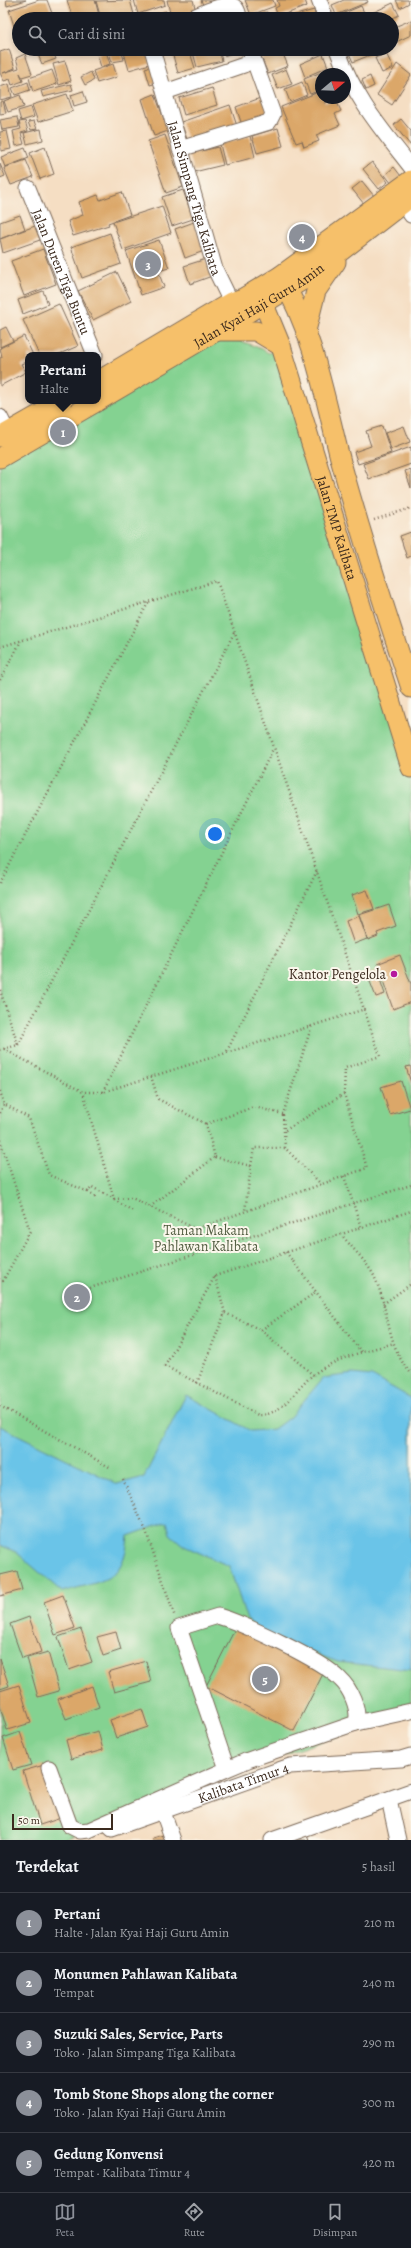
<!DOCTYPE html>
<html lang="id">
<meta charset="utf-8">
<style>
body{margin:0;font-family:Alegreya,serif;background:#242831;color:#f1f3f6}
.compass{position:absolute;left:315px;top:68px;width:36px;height:36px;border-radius:50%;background:#171b24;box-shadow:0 2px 6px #0003;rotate:71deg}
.scale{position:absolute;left:12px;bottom:10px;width:101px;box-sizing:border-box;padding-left:4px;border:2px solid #3b2a1e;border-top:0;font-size:11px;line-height:14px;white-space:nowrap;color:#3b2a1e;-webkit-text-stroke:3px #fbf7ec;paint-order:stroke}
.you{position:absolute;left:215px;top:834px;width:14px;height:14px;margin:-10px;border:3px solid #fff;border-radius:50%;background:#1a73e8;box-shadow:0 0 0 6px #1a73e833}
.badge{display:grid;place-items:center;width:26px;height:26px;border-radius:50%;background:#8c9099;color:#fff;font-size:13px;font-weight:700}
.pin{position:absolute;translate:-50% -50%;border:2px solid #fff;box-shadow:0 1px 4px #0006}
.popup{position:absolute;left:25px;top:352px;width:76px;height:52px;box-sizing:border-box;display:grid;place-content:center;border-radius:8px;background:#171b24;filter:drop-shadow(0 1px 3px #0005);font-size:13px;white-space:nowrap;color:#9ea1a6}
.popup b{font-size:15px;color:#f1f3f6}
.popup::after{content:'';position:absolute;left:50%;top:100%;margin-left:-8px;border:8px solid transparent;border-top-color:#171b24}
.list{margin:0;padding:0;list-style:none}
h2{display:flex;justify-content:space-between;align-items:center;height:52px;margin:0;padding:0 16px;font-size:17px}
h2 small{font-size:13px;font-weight:400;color:#9ea1a6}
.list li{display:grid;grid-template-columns:26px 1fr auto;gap:12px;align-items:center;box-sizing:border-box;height:60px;padding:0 16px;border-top:1px solid #363941}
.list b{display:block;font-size:15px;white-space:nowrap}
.list p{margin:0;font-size:13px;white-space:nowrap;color:#9ea1a6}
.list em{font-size:13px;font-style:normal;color:#9ea1a6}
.icon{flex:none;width:22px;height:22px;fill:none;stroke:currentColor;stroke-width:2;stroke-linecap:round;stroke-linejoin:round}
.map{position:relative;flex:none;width:411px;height:1840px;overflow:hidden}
.search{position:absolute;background:#171b24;box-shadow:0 2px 6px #0003;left:12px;right:12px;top:12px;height:44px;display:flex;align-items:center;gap:10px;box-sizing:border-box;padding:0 14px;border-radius:22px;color:#9ea1a6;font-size:15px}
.sheet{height:352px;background:#171b24}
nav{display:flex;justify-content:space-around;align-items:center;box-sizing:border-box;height:56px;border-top:1px solid #363941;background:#171b24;font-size:11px;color:#9ea1a6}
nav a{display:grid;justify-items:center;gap:2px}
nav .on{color:#8c9099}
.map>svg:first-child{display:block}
.green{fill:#84d291;stroke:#607e58}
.water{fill:#6ac4e8;stroke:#527783}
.building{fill:#dba769}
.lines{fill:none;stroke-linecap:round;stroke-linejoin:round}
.minor-casing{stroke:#7c6958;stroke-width:17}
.major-casing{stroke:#7c6958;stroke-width:21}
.path{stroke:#7c6958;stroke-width:2.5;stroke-dasharray:1 3;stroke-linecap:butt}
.minor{stroke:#fff;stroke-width:15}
.major{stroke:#f6c06b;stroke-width:19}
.poi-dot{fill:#b5179e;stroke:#fbf7ec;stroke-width:1.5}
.labels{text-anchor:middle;stroke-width:4;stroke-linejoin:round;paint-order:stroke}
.street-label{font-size:14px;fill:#3b2a1e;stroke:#fbf7ec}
.poi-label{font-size:14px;fill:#3b2a1e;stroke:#fbf7ec;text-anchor:end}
.park-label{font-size:14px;fill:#515c40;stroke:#fbf7ec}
</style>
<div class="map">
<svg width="411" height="1840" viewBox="0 0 411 1840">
<rect width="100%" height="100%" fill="#fbf7ec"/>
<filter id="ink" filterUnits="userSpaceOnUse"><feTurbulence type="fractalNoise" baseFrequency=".025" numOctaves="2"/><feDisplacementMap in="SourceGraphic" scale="8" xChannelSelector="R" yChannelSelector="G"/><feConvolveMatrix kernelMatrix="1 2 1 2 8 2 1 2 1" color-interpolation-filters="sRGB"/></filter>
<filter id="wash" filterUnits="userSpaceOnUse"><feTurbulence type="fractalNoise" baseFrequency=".012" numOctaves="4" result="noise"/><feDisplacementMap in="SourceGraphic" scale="16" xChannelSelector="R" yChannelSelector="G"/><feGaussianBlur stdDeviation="0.9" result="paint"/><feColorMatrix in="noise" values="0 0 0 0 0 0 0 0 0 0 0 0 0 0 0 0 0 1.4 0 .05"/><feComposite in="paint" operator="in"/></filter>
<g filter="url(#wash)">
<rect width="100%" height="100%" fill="#f5dec3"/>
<path class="green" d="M 215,331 C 233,340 252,343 269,353 L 281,346 L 411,766 L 411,1711 L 170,1793 L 64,1840 L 0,1840 L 0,458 Z"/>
<path class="water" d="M 353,1374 L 372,1376 L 411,1398 L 411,1670 L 338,1662 L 271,1637 L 247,1620 L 229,1566 L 184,1546 L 170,1534 L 167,1522 L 128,1536 C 124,1584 102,1580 62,1592 L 16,1552 L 0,1545 L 0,1426 L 117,1484 L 144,1477 L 186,1395 L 251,1431 L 274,1429 L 290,1417 L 323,1378 Z"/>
<g id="blocks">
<path class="building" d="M 6,0 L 26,0 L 7,6 Z
M 39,0 L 47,0 L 53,16 L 45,19 L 19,19 L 19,27 L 15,29 L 9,10 Z
M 67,0 L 95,0 L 100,19 L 73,19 Z
M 130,0 L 135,18 L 101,19 L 96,1 Z
M 134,0 L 164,0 L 165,5 L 138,14 Z
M 167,0 L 193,0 L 196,11 L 171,17 Z
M 201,0 L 215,0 L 203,5 Z
M 245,0 L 273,0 L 275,6 L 251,15 Z
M 277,0 L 305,0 L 307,6 L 278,17 L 275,8 L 279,6 Z
M 344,0 L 367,0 L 368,2 L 336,15 L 332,5 Z
M 396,0 L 408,0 L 409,3 L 400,8 Z
M 393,3 L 399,15 L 391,19 L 372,19 L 370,14 Z
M 361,6 L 366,17 L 330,19 Z
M 314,10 L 316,19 L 281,19 Z
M 166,11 L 169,19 L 156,19 L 154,15 Z
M 235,11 L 238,19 L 211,19 Z
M 267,12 L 269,19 L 273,17 L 274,19 L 259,19 L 257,15 Z
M 411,20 L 411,35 L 396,42 L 392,28 Z
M 9,49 L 15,68 L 3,73 L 19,68 L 16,58 L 25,54 L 32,74 L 22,77 L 20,73 L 23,81 L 12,85 L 10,79 L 4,81 L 0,73 L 0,52 Z
M 52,49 L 56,59 L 42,64 L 36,50 Z
M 108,49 L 121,49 L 124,60 L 112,62 Z
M 123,49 L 146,49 L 150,64 L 129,70 Z
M 171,49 L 189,49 L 195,68 L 178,73 Z
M 192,49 L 219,49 L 222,61 L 197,67 Z
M 221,49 L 243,49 L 224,56 Z
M 258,49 L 281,49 L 288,66 L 268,74 Z
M 347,49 L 385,49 L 353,62 Z
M 106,51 L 110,64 L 101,67 L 97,54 Z
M 386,53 L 393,68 L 382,73 L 375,58 Z
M 323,54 L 328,67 L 305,77 L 300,64 Z
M 65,61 L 71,81 L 59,85 L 53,64 Z
M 113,64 L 117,77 L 97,83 L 93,71 Z
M 397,64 L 411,75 L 392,105 L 377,95 Z
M 152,66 L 157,83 L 150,85 L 145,68 Z
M 332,68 L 334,74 L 321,74 L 321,90 L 310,94 L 304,79 Z
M 286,69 L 292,84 L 278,89 L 272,75 Z
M 52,70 L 57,84 L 33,92 L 29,78 Z
M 91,72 L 94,80 L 85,85 L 81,77 Z
M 370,76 L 374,86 L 366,90 L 362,80 Z
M 28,82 L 30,90 L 15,95 L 12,88 Z
M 302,82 L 307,95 L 290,102 L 285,89 Z
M 9,84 L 12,97 L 0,100 L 0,87 Z
M 71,84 L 73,90 L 43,97 L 41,91 Z
M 212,88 L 217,105 L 184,115 L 179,98 Z
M 83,91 L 87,102 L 74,106 L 71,95 Z
M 321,91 L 321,98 L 324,98 L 325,103 L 335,98 L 341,111 L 335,114 L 340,125 L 316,135 L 319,141 L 304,147 L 302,141 L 296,143 L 281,107 Z
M 67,94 L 73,111 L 38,122 L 32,105 Z
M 155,94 L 168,131 L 154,136 L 142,99 Z
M 20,95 L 24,107 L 8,112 L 4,101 Z
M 263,97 L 269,116 L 242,125 L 236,107 Z
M 3,101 L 6,113 L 0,114 L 0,102 Z
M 230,105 L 237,126 L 188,142 L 181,122 Z
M 31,107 L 34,117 L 21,121 L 18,111 Z
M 17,117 L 19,127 L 2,130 L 0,120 Z
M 401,119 L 411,131 L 411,146 L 394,125 Z
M 25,121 L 28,131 L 21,133 L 24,144 L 16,146 L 13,131 L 21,129 L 19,122 Z
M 34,121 L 37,129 L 31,130 L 28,122 Z
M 278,128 L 283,146 L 257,153 L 252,136 Z
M 41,129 L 43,140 L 27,144 L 24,133 Z
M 7,131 L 11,149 L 1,151 L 0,132 Z
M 165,135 L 183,187 L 166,193 L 148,141 Z
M 250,136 L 255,157 L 225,165 L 220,144 Z
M 45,147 L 54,174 L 40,179 L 30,153 Z
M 218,147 L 223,165 L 194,172 L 189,154 Z
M 25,148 L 29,158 L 5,167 L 1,157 Z
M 26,160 L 33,177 L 11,185 L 4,168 Z
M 372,162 L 388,182 L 379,189 L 363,169 Z
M 0,164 L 5,176 L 0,178 Z
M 394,167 L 404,180 L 395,188 L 385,175 Z
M 362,181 L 374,196 L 364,204 L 352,189 Z
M 183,190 L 193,219 L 172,226 L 162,197 Z
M 122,192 L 130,215 L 108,223 L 109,225 L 73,236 L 68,221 L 83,215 L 79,202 L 98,195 L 100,200 Z
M 162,206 L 171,233 L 123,250 L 113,222 Z
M 20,215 L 25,229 L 0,239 L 0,222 Z
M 194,222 L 204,251 L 185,258 L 175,229 Z
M 35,226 L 40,240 L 3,253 L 0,239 Z
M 110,233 L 121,264 L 82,278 L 71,247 Z
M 159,240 L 169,268 L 158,271 L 164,287 L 141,295 L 126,251 Z
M 43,249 L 56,284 L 24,296 L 11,261 Z
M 206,259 L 212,276 L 190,284 L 184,266 Z
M 117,272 L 131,301 L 93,320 L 78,291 Z
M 43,291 L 48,304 L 23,314 L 18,300 Z
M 59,304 L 78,346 L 57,355 L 39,355 L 23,320 Z
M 6,327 L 13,341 L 0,347 L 0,330 Z
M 24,336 L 33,355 L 28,355 L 28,361 L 21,364 L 26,372 L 0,386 L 0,358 L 2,357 L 0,348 Z
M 382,426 L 391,453 L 358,464 L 354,452 L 371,446 L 366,431 Z
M 404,426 L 410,442 L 391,449 L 385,433 Z
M 411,447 L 411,464 L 369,479 L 363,464 Z
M 411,469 L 411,488 L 405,471 Z
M 411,532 L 411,556 L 407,558 L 400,536 Z
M 367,890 L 374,909 L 358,914 L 352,895 Z
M 389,905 L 396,926 L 377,933 L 378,936 L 368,940 L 359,915 Z
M 359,916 L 367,939 L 354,944 L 346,921 Z
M 400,955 L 411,984 L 411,1002 L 393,1009 L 377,964 Z
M 377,971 L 385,994 L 376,997 L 367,974 Z
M 411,1066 L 411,1083 L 406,1067 Z
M 401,1081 L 410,1109 L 390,1115 L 381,1087 Z
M 17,1571 L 22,1590 L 0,1596 L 0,1575 Z
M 63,1595 L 75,1628 L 55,1635 L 44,1602 Z
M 29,1617 L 41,1652 L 22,1658 L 10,1624 Z
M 236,1627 L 324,1672 L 294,1731 L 206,1686 Z
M 81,1629 L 92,1662 L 69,1670 L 58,1637 Z
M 116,1632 L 121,1650 L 103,1656 L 97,1637 Z
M 48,1652 L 59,1691 L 38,1697 L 27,1658 Z
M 0,1659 L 9,1686 L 0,1689 Z
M 146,1661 L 151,1682 L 114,1692 L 108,1672 Z
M 19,1685 L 31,1723 L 7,1730 L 0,1706 L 0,1691 Z
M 92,1686 L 99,1707 L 66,1719 L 58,1699 Z
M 142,1709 L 148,1727 L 116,1738 L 110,1720 Z
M 98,1731 L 103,1750 L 71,1759 L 66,1740 Z
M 20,1732 L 31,1765 L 13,1770 L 3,1738 Z
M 44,1765 L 61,1818 L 40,1825 L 23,1771 Z
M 306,1831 L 309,1840 L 280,1840 Z
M 170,1833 L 171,1840 L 153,1840 L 153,1838 Z"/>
</g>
</g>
<g filter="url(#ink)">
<use href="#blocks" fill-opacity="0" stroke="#7c6958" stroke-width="1"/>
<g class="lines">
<defs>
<g id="minor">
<path d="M 319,0 L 326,19"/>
<path d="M 189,19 C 198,15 223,3 232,6 C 238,7 238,14 240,19"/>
<path id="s1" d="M 152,49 L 215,269 L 231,302"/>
<path d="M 337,49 C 355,99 379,126 411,167"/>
<path d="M 165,92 L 244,65 L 250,61 L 252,55 L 250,49"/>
<path d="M 180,149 L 269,122 L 273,114 L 252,55"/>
<path id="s2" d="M 28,188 L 95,355"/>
<path d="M 404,202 L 411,215"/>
<path d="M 0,417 L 8,433"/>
<path d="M 356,1723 L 411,1711"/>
<path d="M 49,1768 L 70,1826 L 80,1831 L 89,1830 L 227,1769 L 248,1760 L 356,1723 C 360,1709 350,1688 340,1679 C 322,1660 245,1624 218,1616 L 179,1628 L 227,1769"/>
<path d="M 389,1799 L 398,1840"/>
<path d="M 163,1812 L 173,1840"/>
<path id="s3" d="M 112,1829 L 290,1766 L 401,1759 L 411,1756"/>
<path d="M 272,1840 L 411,1791"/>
</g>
<g id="major">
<path d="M 280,276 C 314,332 325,400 341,462 C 362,538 386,613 411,688"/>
<path id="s4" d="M 258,290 L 281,346 L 411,768"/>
<path d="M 216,331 L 256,331 L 281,346"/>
<path d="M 306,331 L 316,291 L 336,262"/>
<path d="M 98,381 L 231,302 L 243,298 L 280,276 L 411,180"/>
<path id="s5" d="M 98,401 L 305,279 L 411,197"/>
<path d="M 0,437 L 63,401"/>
<path d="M 0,458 L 98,401"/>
</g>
</defs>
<use href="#minor" class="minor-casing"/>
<use href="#major" class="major-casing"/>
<path class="path" d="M 374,520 L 411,508
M 0,647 L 217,581 L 380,1056 L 345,1068 L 344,1094 L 284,1131
M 0,680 L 21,641
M 0,883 L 148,603
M 0,990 L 18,1045 L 0,1050
M 18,1045 L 234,633
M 4,1049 L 83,1092 L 103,1092 L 365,1009
M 227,1051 L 317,871
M 151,1076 L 158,1099 L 206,1124
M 0,1091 L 4,1104 L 29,1118 L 49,1175 L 88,1192 L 92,1187 L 114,1199 L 83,1092
M 103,1092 L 273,749
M 0,1113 L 4,1104
M 283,1115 L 285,1148
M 0,1140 L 30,1231 L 3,1281 L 0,1279
M 215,1157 L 251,1166 L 245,1211
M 251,1166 L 254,1148 L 285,1148 L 321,1184
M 344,1176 L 361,1227
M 88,1192 L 96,1198
M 114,1199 L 132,1198 L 196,1229 L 367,1168 L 344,1094
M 114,1200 L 133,1211
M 150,1207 L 215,1157 L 206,1124 L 254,1107 L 283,1114 L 312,1025
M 341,1234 C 351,1247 369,1264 375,1278 C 389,1308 387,1349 411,1373
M 286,1252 L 362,1353
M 215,1276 L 411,1211
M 90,1288 L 411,1185
M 383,1304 L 411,1284
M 225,1313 L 261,1330 L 316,1292
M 261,1330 L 313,1375
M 197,1383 L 225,1313 L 215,1276 L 165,1366 L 258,1415 C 283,1416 296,1388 314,1374 C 337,1357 367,1351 394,1343
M 0,1406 L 111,1468
M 123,1479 L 146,1531 L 175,1617"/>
<use href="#minor" class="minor"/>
<use href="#major" class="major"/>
</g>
</g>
<circle class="poi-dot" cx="394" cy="974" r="4"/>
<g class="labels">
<g class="street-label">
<text dy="5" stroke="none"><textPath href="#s1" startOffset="155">Jalan Simpang Tiga Kalibata</textPath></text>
<text dy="5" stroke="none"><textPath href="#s2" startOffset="90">Jalan Duren Tiga Buntu</textPath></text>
<text dy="5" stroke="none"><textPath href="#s5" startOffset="187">Jalan Kyai Haji Guru Amin</textPath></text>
<text dy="5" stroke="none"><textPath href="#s4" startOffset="251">Jalan TMP Kalibata</textPath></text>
<text dy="5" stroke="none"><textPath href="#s3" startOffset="139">Kalibata Timur 4</textPath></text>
</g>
<g class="poi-label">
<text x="386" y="979">Kantor Pengelola</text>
</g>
<g class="park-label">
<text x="206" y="1235">Taman Makam<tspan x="206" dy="16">Pahlawan Kalibata</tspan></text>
</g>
</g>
</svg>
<svg class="compass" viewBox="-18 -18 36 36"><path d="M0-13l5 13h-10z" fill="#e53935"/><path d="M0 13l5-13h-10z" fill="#9ea1a6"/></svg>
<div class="scale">50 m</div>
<div class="you"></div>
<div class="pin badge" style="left:63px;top:432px">1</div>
<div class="popup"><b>Pertani</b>Halte</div>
<div class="pin badge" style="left:77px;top:1297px">2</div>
<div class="pin badge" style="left:148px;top:264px">3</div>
<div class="pin badge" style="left:302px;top:237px">4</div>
<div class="pin badge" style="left:265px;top:1679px">5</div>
<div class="search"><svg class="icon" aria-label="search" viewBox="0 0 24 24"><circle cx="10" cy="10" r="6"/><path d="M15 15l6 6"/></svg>Cari di sini</div>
</div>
<section class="sheet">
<h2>Terdekat<small>5 hasil</small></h2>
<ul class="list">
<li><span class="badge">1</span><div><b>Pertani</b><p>Halte · Jalan Kyai Haji Guru Amin</p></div><em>210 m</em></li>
<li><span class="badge">2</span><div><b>Monumen Pahlawan Kalibata</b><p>Tempat</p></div><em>240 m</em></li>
<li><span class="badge">3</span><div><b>Suzuki Sales, Service, Parts</b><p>Toko · Jalan Simpang Tiga Kalibata</p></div><em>290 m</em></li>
<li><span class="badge">4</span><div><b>Tomb Stone Shops along the corner</b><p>Toko · Jalan Kyai Haji Guru Amin</p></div><em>300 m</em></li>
<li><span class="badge">5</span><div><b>Gedung Konvensi</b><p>Tempat · Kalibata Timur 4</p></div><em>420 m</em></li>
</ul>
</section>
<nav>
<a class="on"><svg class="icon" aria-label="map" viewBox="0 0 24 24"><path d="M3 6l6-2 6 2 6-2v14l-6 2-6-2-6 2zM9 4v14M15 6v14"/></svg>Peta</a>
<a><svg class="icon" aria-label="directions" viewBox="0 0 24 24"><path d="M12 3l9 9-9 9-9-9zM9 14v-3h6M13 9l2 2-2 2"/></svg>Rute</a>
<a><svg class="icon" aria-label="saved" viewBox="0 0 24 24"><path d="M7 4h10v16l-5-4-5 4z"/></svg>Disimpan</a>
</nav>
